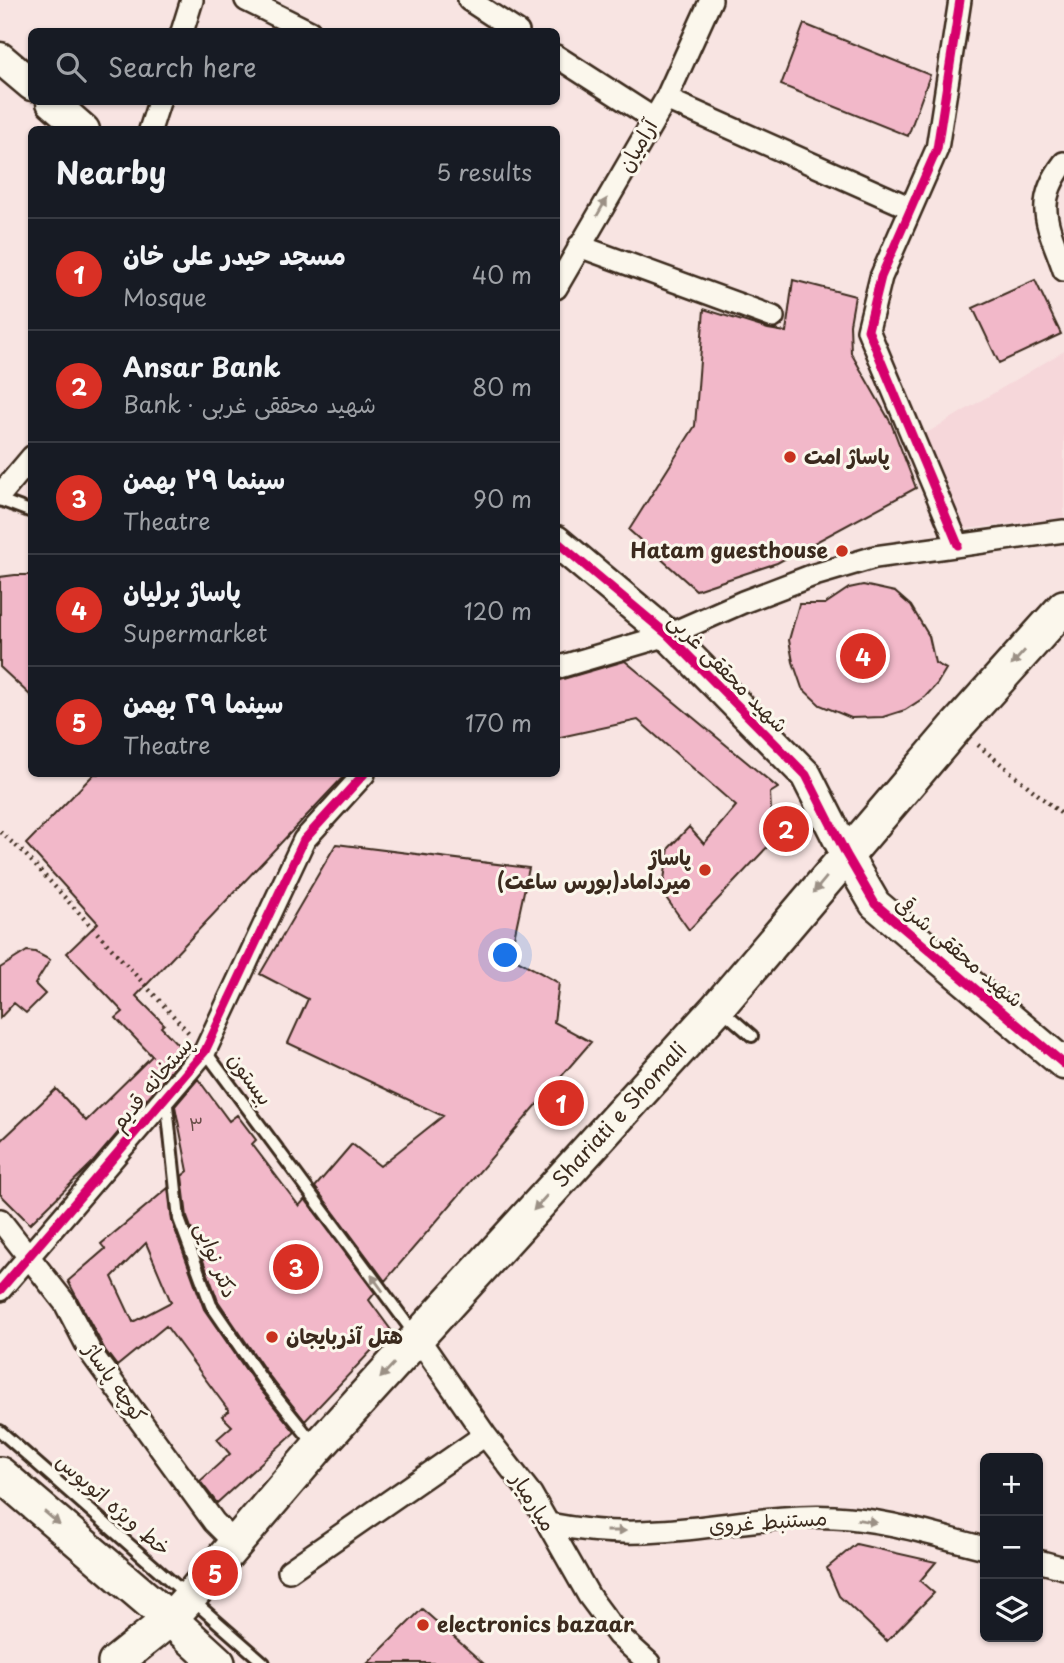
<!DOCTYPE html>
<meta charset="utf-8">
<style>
body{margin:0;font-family:"Playpen Sans","Playpen Sans Arabic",sans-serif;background:#20242c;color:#f1f3f6}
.controls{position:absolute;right:21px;bottom:21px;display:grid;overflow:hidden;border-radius:10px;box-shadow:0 2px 5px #0004}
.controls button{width:63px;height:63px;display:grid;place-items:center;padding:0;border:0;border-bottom:2px solid #363941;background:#171b24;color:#f1f3f6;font:35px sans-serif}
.you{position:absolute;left:506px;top:956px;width:24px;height:24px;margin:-18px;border:5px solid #fff;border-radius:50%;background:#1a73e8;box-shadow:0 0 0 10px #1a73e833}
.badge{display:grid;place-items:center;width:46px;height:46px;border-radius:50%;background:#d93025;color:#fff;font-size:23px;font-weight:700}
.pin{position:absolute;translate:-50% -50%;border:4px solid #fff;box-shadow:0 2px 7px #0006}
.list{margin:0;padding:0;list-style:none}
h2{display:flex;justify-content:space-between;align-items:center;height:91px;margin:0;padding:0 28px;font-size:30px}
h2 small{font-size:23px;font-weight:400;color:#9ea1a6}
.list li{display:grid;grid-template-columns:46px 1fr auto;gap:21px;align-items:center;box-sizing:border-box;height:112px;padding:0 28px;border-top:2px solid #363941}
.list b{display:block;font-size:26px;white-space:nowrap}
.list p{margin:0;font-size:23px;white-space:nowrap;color:#9ea1a6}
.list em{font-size:23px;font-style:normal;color:#9ea1a6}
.icon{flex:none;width:38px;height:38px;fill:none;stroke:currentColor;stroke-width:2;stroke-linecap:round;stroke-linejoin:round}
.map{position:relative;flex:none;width:1064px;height:1663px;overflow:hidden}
.search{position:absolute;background:#171b24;box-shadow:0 2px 5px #0004;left:28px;top:28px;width:532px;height:77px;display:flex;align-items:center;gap:18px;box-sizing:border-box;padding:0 24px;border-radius:10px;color:#9ea1a6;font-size:26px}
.panel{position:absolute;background:#171b24;box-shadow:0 2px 5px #0004;left:28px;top:126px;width:532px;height:651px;border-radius:10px}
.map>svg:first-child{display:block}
.built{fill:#f6d7da}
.building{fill:#f2b8c9;stroke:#3b2a1e;stroke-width:2;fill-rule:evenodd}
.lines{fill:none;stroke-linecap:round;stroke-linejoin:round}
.lane-casing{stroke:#3b2a1e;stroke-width:16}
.street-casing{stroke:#3b2a1e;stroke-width:26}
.secondary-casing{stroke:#3b2a1e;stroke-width:35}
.primary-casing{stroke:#3b2a1e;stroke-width:38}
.path{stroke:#3b2a1e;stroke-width:4.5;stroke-dasharray:2 5;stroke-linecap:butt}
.lane{stroke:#fbf7ec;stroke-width:10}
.street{stroke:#fbf7ec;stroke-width:21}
.secondary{stroke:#fbf7ec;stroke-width:30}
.primary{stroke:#fbf7ec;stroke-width:33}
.cycleway-casing{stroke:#fbf7ec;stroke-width:13}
.cycleway{stroke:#d6006c;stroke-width:9}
.oneway{fill:#9b9085}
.poi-dot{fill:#c8321e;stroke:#fbf7ec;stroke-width:2.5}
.labels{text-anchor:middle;stroke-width:6;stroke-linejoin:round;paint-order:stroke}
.number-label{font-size:18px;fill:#694e49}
.street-label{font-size:21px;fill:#3b2a1e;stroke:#fbf7ec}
.poi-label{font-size:21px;font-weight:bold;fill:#3b2a1e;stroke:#fbf7ec;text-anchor:start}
</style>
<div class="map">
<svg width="1064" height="1663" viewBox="0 0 1064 1663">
<rect width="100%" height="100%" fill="#f8e4e2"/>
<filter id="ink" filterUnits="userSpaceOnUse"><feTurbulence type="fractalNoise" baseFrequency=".0143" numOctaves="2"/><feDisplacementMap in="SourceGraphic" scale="14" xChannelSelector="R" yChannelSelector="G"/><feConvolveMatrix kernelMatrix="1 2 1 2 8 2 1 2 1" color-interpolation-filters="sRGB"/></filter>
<g filter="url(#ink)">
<path class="built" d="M 1064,351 L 1064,518 L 956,530 L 915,440 Z"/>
<path class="building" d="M 804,24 L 930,75 L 908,136 L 781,85 Z
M 793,280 L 855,296 L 850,324 L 851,353 L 891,423 L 916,488 L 777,563 L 696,590 L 629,530 L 695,426 L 704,309 L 768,329 L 786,332 Z
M 1035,280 L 1061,334 L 999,363 L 973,308 Z
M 15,575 L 32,575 L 32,697 L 0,667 L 0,577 Z
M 863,585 L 895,592 L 911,606 L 929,636 L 935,663 L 946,669 L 937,684 L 925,697 L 905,710 L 883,717 L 851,718 L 820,705 L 802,688 L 793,662 L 789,640 L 799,604 L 825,604 L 849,588 Z
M 625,661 L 778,788 L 770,793 L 773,841 L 689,930 L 662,892 L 669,848 L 689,827 L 704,844 L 736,806 L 638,720 L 556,738 L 556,681 Z
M 94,774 L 346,774 L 136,996 L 164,1024 L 161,1027 L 186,1053 L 93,1162 L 30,1224 L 0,1194 L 0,1142 L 56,1089 L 86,1121 L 152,1056 L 116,1018 L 123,1012 L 67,953 L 98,923 L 26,844 Z
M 336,844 L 529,868 L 510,956 L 559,983 L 554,1022 L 591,1042 L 385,1281 L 315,1187 L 352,1144 L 380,1166 L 443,1116 L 288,1043 L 308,999 L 260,974 Z
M 27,951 L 35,952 L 50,960 L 35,984 L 45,994 L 26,1013 L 14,1003 L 0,1018 L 0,968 Z
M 198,1079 L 229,1121 L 237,1115 L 256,1140 L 252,1144 L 299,1206 L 305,1199 L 375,1293 L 369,1300 L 391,1330 L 305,1421 L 267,1373 L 218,1301 L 187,1217 L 182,1176 L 188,1171 L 175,1106 Z
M 168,1188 L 172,1221 L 204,1309 L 255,1383 L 295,1432 L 217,1503 L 200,1481 L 230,1454 L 217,1439 L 232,1426 L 222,1416 L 229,1411 L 166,1326 L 117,1366 L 105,1350 L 68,1281 L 105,1249 L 101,1244 ZM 146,1243 L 171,1302 L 133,1322 L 112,1277 Z
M 856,1544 L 936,1562 L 920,1581 L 934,1593 L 887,1641 L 839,1596 L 827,1568 Z
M 422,1609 L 483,1663 L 368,1663 Z"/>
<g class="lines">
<defs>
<path id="lane" d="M 0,500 L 32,512
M 720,1008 L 752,1036
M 205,1051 L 416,1336
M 166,1096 L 179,1219 L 211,1305 L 261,1378 L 315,1445
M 0,1431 L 264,1663"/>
<path id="street" d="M 246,0 L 310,32
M 469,0 L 518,32
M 182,32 L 192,0
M 556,56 L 654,119
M 666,99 L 911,208
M 150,130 L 159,102
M 1064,163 C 1032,205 1049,226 1064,270
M 579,246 L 773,317
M 556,288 L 666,99 L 711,0
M 0,495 L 32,457
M 958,545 L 868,330 L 881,277 L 937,149 L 960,0
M 556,668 L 668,635 L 743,602 L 811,576 L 875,557 L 1064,531
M 0,1220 L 65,1303 L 91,1353 L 214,1522 L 235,1543
M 0,1290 L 205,1051 L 304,840 L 364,774
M 418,1338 L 485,1435 L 531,1494 L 589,1596 L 618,1635 L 649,1663
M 549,1524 C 585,1531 623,1534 660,1531 C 718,1528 776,1514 834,1517 C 885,1519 936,1536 985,1548
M 1038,1561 L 1064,1568
M 289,1571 L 485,1435"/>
<path id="secondary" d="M 0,58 L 32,85
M 52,102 L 84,130
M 556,541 L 668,635 L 806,775 L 846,854 L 875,904 L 1064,1064"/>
<g id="primary">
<path d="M 0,1474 L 170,1619 L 218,1663"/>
<path id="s1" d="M 115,1663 L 170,1619 L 190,1597 L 317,1448 L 718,1007 L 956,727 L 1064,607"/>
</g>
</defs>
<use href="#lane" class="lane-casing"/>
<use href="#street" class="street-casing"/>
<use href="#secondary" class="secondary-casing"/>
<use href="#primary" class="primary-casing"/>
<path class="path" d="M 978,745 L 1064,816
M 0,832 L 23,852 L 189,1033"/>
<use href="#lane" class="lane"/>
<use href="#street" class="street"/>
<use href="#secondary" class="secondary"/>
<use href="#primary" class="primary"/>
<defs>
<path id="cycleway" d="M 556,541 L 668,635 L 806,775 L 846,854 L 875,904 L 1064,1064
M 958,545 L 868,330 L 881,277 L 937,149 L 960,0
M 0,1290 L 205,1051 L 304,840 L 364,774"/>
</defs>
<use href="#cycleway" class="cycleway-casing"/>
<use href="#cycleway" class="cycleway"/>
</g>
<defs><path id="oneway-solid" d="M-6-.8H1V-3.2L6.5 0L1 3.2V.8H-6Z" transform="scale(1.75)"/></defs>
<g class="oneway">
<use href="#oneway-solid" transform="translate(602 207) rotate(-60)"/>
<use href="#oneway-solid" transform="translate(1018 658) rotate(132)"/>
<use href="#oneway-solid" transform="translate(820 885) rotate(130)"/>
<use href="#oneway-solid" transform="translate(540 1203) rotate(132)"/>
<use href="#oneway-solid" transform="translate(377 1283) rotate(-126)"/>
<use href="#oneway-solid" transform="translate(387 1371) rotate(133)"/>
<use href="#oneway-solid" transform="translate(52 1518) rotate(40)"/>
<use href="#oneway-solid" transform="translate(867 1521) rotate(9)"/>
<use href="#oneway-solid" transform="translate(616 1531)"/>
</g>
</g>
<g class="poi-dot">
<circle cx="790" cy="457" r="7"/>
<circle cx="842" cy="551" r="7"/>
<circle cx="705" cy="870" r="7"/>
<circle cx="272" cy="1337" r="7"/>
<circle cx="423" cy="1625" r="7"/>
</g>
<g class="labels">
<g class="number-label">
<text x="196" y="1131">۳</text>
</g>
<g class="street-label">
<text transform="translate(638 146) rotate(-60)" y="7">آرامیان</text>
<text transform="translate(728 673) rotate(45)" y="7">شهید محققی غربی</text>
<text transform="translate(959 952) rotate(40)" y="7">شهید محققی شرقی</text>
<text transform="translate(250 1079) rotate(54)" y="7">بیستون</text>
<text transform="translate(152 1084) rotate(-50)" y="7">پستخانه قدیم</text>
<text dy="7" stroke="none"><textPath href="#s1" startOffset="746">Shariati e Shomali</textPath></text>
<text transform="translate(216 1260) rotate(68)" y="7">دکتر نوایی</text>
<text transform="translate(115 1383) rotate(55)" y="7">کوچه پاساژ</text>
<text transform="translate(533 1502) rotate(58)" y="7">میارمیار</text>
<text transform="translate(113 1505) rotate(41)" y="7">خط ویژه اتوبوس</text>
<text transform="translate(768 1522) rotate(-4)" y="7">مستنبط غروی</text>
</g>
<g class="poi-label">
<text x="804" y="464">پاساژ امت</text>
<text x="828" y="558" text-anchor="end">Hatam guesthouse</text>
<text x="691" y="865" text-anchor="end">پاساژ<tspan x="691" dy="24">میرداماد(بورس ساعت)</tspan></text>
<text x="286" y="1344">هتل آذربایجان</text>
<text x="437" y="1632">electronics bazaar</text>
</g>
</g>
</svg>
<div class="controls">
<button>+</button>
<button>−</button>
<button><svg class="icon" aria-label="layers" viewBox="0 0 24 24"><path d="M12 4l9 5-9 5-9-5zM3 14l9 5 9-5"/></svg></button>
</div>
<div class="you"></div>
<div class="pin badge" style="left:561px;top:1103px">1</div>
<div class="pin badge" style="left:786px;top:829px">2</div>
<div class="pin badge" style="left:296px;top:1267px">3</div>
<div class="pin badge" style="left:863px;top:656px">4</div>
<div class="pin badge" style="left:215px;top:1573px">5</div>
<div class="search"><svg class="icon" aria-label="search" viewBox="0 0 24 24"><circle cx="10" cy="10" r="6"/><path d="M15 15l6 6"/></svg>Search here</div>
<section class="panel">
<h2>Nearby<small>5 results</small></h2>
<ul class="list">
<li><span class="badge">1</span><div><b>مسجد حیدر علی خان</b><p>Mosque</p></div><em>40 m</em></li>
<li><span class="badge">2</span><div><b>Ansar Bank</b><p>Bank · شهید محققی غربی</p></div><em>80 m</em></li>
<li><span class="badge">3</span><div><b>سینما ۲۹ بهمن</b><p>Theatre</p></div><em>90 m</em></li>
<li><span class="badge">4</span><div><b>پاساژ برلیان</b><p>Supermarket</p></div><em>120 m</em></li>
<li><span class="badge">5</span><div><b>سینما ٢٩ بهمن</b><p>Theatre</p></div><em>170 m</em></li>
</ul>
</section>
</div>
